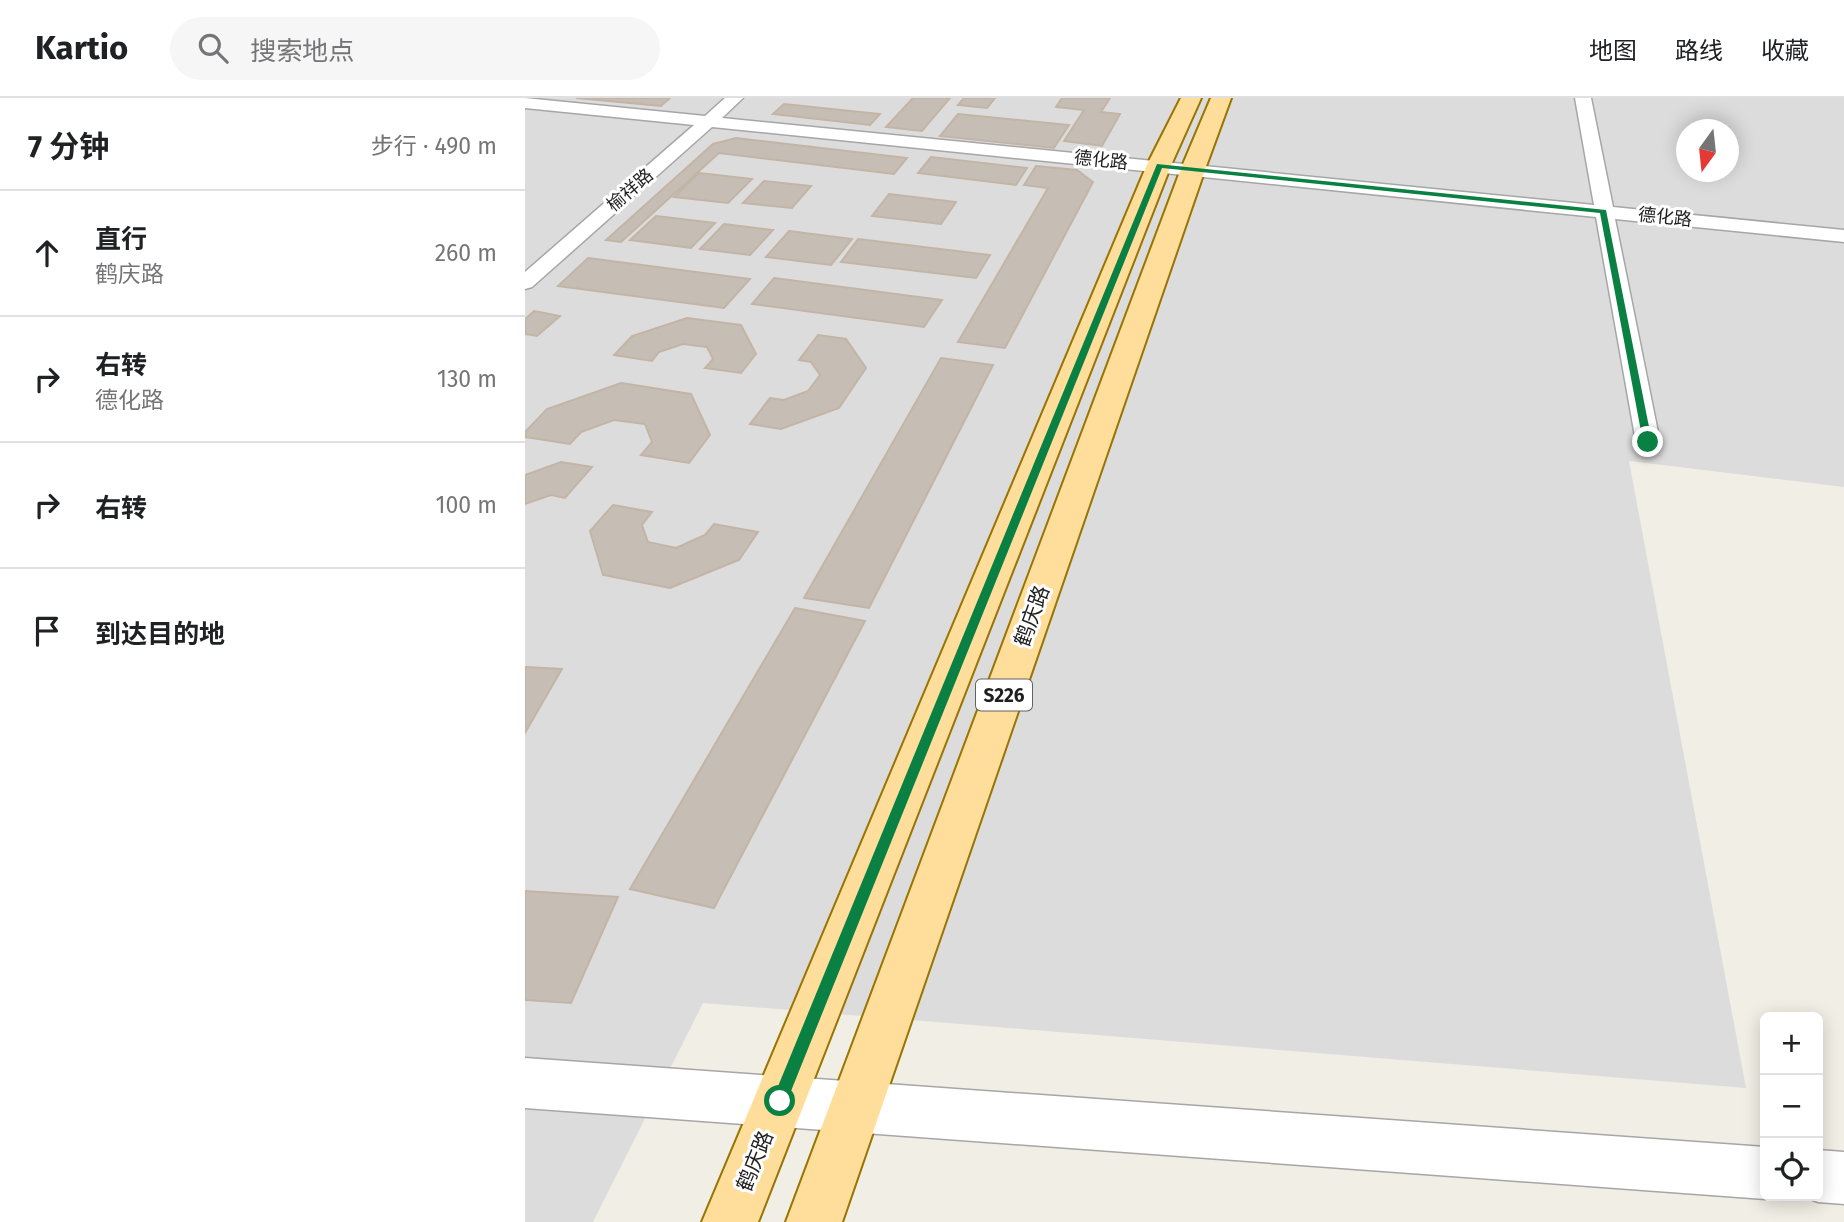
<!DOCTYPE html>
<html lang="zh">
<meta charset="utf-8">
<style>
body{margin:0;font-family:"Fira Sans","Noto Sans SC",sans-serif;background:#f6f6f6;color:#202124}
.controls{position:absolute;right:21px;bottom:21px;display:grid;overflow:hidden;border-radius:10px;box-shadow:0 4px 18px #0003}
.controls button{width:63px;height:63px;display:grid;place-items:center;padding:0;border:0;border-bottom:2px solid #e0e0e0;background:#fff;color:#202124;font:35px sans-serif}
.compass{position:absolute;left:1151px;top:21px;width:63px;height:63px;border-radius:50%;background:#fff;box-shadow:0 4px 18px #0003;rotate:195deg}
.stop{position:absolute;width:21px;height:21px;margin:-16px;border:5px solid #0b8043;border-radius:50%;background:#fff}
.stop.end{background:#0b8043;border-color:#fff;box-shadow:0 2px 7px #0008}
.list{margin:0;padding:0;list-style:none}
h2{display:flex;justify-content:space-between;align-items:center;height:91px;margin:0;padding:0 28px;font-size:30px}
h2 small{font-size:23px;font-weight:400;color:#757577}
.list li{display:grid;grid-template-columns:46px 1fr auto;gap:21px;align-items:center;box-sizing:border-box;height:126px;padding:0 28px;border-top:2px solid #e0e0e0}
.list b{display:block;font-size:26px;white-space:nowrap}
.list p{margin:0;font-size:23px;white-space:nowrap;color:#757577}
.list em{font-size:23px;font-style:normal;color:#757577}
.icon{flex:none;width:38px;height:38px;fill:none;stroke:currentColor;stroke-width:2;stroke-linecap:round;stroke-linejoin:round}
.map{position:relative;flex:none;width:1319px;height:1124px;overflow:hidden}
header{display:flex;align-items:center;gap:42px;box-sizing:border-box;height:98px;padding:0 35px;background:#fff;border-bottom:2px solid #e0e0e0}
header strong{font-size:33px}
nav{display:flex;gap:38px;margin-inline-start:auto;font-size:24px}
.search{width:490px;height:63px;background:#f6f6f6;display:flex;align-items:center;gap:18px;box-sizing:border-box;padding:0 24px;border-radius:38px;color:#757577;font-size:26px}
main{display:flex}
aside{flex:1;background:#fff}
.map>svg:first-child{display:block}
.residential{fill:#dddcdc;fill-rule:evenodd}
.building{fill:#c6bdb4;stroke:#c3b5a6;stroke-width:2}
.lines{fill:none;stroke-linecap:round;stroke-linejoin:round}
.minor-casing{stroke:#a6a6a6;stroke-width:3}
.tertiary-casing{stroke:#a6a6a6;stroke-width:3}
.primary-casing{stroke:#9a7400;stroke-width:4}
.minor{fill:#fff;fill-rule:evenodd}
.tertiary{fill:#fff;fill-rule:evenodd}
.primary{fill:#ffdd9b;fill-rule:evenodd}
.route{fill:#0b8043}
.labels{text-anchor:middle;stroke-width:6;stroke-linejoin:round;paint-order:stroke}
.far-street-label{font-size:18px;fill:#1f1f1f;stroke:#fff}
.shield{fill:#fff;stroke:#626262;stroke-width:2}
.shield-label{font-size:19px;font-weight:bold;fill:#1f1f1f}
.street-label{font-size:21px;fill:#1f1f1f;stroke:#fff}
</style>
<header>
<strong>Kartio</strong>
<div class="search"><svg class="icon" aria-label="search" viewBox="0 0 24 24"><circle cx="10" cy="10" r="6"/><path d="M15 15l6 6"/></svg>搜索地点</div>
<nav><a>地图</a><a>路线</a><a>收藏</a></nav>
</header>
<main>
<aside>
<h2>7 分钟<small>步行 · 490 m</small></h2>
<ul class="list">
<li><svg class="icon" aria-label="ahead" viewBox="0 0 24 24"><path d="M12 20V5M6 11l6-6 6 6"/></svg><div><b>直行</b><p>鹤庆路</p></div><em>260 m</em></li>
<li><svg class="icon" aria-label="right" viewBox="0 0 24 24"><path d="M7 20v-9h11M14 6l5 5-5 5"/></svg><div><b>右转</b><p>德化路</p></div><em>130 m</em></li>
<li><svg class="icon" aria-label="right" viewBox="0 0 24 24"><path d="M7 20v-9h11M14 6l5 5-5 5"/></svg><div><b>右转</b></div><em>100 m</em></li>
<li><svg class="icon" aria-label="arrive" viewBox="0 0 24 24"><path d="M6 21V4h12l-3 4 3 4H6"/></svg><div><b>到达目的地</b></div></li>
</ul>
</aside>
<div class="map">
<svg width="1319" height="1124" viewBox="0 0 1319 1124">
<rect width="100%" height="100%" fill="#f1eee5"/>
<path class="residential" d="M 0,0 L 1319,0 L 1319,389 L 1104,363 L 1221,990 L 178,905 L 68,1124 L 0,1124 ZM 1162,32 L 1204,32 L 1204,74 L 1162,74 Z"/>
<path class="building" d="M 51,0 L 145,0 L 136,8 Z
M 388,0 L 425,0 L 397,33 L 361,29 Z
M 439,0 L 470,0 L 462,10 L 433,7 Z
M 537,0 L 585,0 L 576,14 L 595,16 L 577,48 L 539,43 L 559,12 L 531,9 Z
M 259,6 L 355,16 L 345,27 L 248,16 Z
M 433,16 L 544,27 L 529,50 L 415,38 Z
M 211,40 L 382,60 L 369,76 L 194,55 L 96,144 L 81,142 L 188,46 Z
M 406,59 L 502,70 L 491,87 L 393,75 Z
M 511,68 L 552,72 L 568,84 L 480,250 L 433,244 L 523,90 L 499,87 Z
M 174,75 L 227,81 L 203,105 L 149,99 Z
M 239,83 L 286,88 L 267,110 L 218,105 Z
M 364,96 L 431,104 L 416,126 L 347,118 Z
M 131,118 L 190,125 L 166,150 L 105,142 Z
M 199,126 L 248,132 L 225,157 L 175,151 Z
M 264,133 L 327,141 L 306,167 L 241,159 Z
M 333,141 L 465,157 L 451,180 L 316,164 Z
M 63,160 L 225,181 L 199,210 L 33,188 Z
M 249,180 L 417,202 L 399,229 L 227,206 Z
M 9,213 L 35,218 L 12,238 L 0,236 L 0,221 Z
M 162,220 L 216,227 L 231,256 L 216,275 L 180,270 L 188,261 L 182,249 L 158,246 L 134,254 L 127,263 L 89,257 L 107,238 Z
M 293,237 L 321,241 L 341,270 L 314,310 L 256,331 L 225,326 L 245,300 L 259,302 L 283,293 L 295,277 L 286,264 L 274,262 Z
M 416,260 L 468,267 L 344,510 L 279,500 Z
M 96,285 L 166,296 L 185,337 L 164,365 L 116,357 L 127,344 L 120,326 L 89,322 L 56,334 L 45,346 L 0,339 L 0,334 L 22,311 Z
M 36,364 L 67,369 L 40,400 L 26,397 L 0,406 L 0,377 Z
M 88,407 L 127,414 L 117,427 L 123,444 L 151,450 L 180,437 L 189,426 L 233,434 L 214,462 L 145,490 L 78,477 L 65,433 Z
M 270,510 L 340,523 L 189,810 L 105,791 Z
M 0,569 L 37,571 L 0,635 Z
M 0,793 L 93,799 L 46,905 L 0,902 Z"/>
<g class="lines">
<defs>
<path id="minor" d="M 0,0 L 180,18 L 200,0 L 218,0 L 197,20 L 1069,107 L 1050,0 L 1066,0 L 1088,109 L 1319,132 L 1319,144 L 1090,121 L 1135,344 L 1132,350 L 1123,352 L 1114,350 L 1111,344 L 1071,119 L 187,29 L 7,189 L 0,191 L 0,174 L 169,27 L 0,10 Z"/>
<path id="tertiary" d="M 0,960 L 1240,1049 L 1240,1098 L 1248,1098 L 1240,1101 L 0,1010 Z
M 1293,1052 L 1319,1054 L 1319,1106 L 1293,1104 L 1278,1098 L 1293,1098 Z"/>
<path id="primary" d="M 656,0 L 676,0 L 646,67 L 233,1124 L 177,1124 L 622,67 Z
M 686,0 L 706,0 L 680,71 L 317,1124 L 261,1124 L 656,71 Z"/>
</defs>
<use href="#minor" class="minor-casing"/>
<use href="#tertiary" class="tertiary-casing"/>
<use href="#primary" class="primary-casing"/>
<use href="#minor" class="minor"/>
<use href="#tertiary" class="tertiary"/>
<use href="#primary" class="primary"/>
</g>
<path class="route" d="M 632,66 L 1081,112 L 1127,344 L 1123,347 L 1118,344 L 1075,115 L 637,70 L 262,1003 L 260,1009 L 255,1011 L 249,1009 L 247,1003 Z"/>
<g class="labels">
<g class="far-street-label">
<text transform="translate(576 62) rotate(6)" y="6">德化路</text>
<text transform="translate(105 92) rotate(-41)" y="6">榆祥路</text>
<text transform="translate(1140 119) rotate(6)" y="6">德化路</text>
</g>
<rect class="shield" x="451" y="581.5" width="56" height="31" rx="5"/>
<g class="shield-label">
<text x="479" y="604">S226</text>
</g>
<g class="street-label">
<text transform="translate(507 518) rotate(-70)" y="7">鹤庆路</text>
<text transform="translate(230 1063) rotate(-68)" y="7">鹤庆路</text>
</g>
</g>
</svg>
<div class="controls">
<button>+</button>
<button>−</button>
<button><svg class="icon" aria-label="locate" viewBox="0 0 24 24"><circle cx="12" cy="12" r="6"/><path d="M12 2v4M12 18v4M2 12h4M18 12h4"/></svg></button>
</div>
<svg class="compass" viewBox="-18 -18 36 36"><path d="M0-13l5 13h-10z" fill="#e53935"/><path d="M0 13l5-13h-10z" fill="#757577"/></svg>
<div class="stop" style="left:255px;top:1003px"></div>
<div class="stop end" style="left:1123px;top:344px"></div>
</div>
</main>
